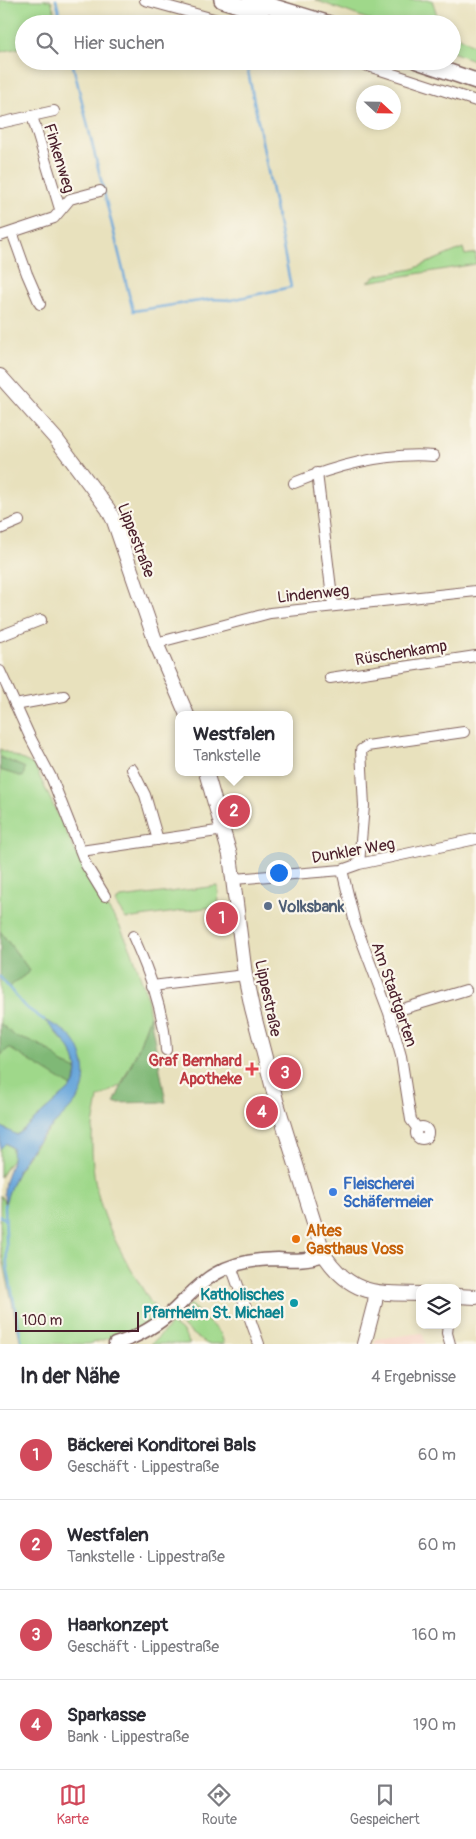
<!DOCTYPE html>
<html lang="de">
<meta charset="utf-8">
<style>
body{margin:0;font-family:Pangolin,sans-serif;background:#f2f2f3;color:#2b2b33}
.controls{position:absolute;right:15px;bottom:15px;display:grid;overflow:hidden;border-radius:10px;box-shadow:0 2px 8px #0003}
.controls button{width:45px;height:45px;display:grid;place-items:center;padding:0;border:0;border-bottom:1px solid #e1e1e2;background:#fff;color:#2b2b33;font:25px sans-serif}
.compass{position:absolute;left:356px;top:85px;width:45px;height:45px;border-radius:50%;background:#fff;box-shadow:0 2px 8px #0003;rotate:112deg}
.scale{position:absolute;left:15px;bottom:12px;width:124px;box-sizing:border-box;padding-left:5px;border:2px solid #4a1f2b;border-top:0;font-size:14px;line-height:18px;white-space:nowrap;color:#4a1f2b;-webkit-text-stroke:4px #fbf7ec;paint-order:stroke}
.you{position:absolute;left:278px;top:872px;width:18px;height:18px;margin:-12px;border:4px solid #fff;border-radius:50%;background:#1a73e8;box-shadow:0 0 0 8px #1a73e833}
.badge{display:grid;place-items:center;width:32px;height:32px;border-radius:50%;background:#d1495b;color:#fff;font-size:16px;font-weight:700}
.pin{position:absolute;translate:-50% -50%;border:2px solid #fff;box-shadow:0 1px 5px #0006}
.popup{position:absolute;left:175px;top:711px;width:118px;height:65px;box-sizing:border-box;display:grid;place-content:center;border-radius:10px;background:#fff;filter:drop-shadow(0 1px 4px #0005);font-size:16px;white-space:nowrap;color:#7c7c81}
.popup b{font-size:19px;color:#2b2b33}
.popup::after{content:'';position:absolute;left:50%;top:100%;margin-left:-10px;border:10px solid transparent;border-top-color:#fff}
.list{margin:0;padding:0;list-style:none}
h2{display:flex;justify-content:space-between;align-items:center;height:65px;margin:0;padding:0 20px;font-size:21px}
h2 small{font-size:16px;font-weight:400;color:#7c7c81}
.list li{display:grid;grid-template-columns:32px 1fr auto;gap:15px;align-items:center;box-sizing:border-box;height:90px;padding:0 20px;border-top:1px solid #e1e1e2}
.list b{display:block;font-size:19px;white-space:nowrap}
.list p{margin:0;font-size:16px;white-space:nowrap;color:#7c7c81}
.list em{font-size:16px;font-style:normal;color:#7c7c81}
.icon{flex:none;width:28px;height:28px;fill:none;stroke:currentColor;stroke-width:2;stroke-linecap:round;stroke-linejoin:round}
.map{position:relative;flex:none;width:476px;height:1344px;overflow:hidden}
.search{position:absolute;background:#fff;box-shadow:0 2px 8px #0003;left:15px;right:15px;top:15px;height:55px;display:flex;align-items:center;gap:12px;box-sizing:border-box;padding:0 18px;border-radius:28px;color:#7c7c81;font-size:19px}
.sheet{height:425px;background:#fff}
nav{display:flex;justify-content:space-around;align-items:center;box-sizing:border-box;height:70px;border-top:1px solid #e1e1e2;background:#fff;font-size:14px;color:#7c7c81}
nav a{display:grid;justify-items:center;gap:2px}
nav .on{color:#d1495b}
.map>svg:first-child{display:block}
.built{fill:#f6d2c4}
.green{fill:#9fd88a;stroke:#747c5a}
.forest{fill:#7fb876;stroke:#646c50}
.water{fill:#68a6da;stroke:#596282}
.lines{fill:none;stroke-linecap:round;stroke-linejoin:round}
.stream{stroke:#68a6da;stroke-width:2.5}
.minor-casing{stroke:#81635e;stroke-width:12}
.tertiary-casing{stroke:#81635e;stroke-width:15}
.secondary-casing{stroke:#81635e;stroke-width:16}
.primary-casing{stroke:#81635e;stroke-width:18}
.minor{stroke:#fff;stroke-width:10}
.tertiary{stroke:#fff;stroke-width:12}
.secondary{stroke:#fff;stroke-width:14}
.primary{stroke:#fff;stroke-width:15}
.service-dot{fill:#5c6f8a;stroke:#fbf7ec;stroke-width:2}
.health-dot{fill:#e0444e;stroke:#fbf7ec;stroke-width:2}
.shop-dot{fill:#3f7fe0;stroke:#fbf7ec;stroke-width:2}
.food-dot{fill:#e8710a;stroke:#fbf7ec;stroke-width:2}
.culture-dot{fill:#0f9aa8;stroke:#fbf7ec;stroke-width:2}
.labels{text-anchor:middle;stroke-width:4.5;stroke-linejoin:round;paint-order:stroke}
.street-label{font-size:16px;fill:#4a1f2b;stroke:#fbf7ec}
.service-label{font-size:16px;font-weight:bold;fill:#4e5e75;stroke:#fbf7ec;text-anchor:start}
.health-label{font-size:16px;font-weight:bold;fill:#be3a42;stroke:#fbf7ec;text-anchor:end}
.shop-label{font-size:16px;font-weight:bold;fill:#366cbe;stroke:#fbf7ec;text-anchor:start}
.food-label{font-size:16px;font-weight:bold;fill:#c56008;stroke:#fbf7ec;text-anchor:start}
.culture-label{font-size:16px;font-weight:bold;fill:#0d838f;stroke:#fbf7ec;text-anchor:end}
</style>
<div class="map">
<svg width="476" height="1344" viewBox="0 0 476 1344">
<rect width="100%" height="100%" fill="#fbf7ec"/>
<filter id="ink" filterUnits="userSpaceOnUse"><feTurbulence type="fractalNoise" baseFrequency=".02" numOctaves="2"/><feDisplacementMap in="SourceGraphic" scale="10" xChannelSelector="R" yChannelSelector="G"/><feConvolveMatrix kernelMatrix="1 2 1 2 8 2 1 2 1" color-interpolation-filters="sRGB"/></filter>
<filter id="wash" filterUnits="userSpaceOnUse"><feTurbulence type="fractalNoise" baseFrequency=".0096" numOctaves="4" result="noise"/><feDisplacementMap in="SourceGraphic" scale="20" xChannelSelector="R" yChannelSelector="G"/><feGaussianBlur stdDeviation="1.12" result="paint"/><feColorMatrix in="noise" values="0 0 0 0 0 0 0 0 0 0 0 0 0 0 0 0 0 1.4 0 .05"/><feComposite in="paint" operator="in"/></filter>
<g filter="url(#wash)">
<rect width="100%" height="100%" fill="#e8e1bd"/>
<path class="built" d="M 422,1333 L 426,1344 L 374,1344 L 376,1339 Z"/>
<path class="green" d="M 0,0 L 51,0 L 58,24 L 24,24 L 24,47 L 0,52 Z
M 315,0 L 432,0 L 440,24 L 381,24 Z
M 452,32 L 476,47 L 476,61 L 452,52 Z
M 463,248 L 465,255 L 476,253 L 476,264 L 367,282 L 378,275 L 413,269 Z
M 0,749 L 34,765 L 91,884 L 118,923 L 131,949 L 147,996 L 150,1016 L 138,1049 L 121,1085 L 98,1098 C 96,1112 92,1126 92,1140 C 91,1209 118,1247 151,1303 L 160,1312 L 150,1321 L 135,1330 L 89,1344 L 21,1344 L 0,1245 L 0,1195 L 5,1203 C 18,1157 48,1132 79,1098 L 80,1052 L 54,1031 L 69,1047 L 75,1059 L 77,1070 L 72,1087 L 17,1135 L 0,1126 L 0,977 L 9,987 L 30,971 L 0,931 L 0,770 L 22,776 L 25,768 L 0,757 Z
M 218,886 L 219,906 L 126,919 L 116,904 L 117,900 L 121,898 Z
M 5,1143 L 12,1148 L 13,1157 L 0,1177 L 0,1149 Z
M 190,1304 L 221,1334 L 224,1344 L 207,1344 L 175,1321 Z
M 172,1324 L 183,1332 L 190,1344 L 151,1344 Z"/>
<path class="forest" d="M 0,757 L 25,768 L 23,777 L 0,770 Z
M 0,931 L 30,971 L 9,987 L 0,977 Z
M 150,1016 L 166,1102 L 114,1103 L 138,1049 Z
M 0,1023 L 16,1037 L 36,1043 L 51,1052 L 63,1064 L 77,1070 L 75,1081 L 72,1087 L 9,1048 L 0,1056 Z"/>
<path class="water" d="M 44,1020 C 54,1025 66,1030 73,1039 C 85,1054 89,1081 79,1097 C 68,1114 49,1127 37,1142 C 22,1160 11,1182 5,1204 C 0,1173 15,1171 12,1148 L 6,1143 L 0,1149 L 0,1126 L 17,1135 L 72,1087 C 88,1060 61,1038 44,1020 Z"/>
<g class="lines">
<path class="stream" d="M 56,0 L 62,24
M 72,61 L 133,311 L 213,299 L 231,300 L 291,287 L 246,61
M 0,977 L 24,1006 L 44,1020
M 5,1204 L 7,1266 L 22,1344
M 0,1216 L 5,1219"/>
</g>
</g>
<g filter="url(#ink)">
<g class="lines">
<defs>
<path id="minor" d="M 145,0 L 232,24
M 353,61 L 476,101
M 32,116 L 60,209
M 0,123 L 54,111
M 12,232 L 27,274 L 40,304
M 0,236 L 54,218 L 70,199 L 100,191
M 317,473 L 333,605
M 294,483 C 338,465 387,452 434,456
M 0,529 L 19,521
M 0,636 L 41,620
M 156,643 L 270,613 L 476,591
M 0,671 L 30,737 L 52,779 L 86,865 L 105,896
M 330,678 L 476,656
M 15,705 L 64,696
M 132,769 L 145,795 L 158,840
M 81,851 L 224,830
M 359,864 L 364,806 L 361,750 L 367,746 L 464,732
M 342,870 L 355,923 L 389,1013 L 401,1056 L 411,1120 L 417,1128
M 234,879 L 342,870 L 359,864 L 476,839
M 133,936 C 149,972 164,1011 166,1050
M 152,986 L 245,975
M 389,1013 L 466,990
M416 1133a6 6 0 1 1 12 0a6 6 0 1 1-12 0Z
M 231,1266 L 259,1344
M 448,1325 L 447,1333 L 450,1344"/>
<path id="tertiary" d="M 115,1344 C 138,1337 157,1326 175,1309 C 188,1297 199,1283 215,1274 C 233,1263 257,1259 278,1259 C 296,1260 306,1261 324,1255"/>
<path id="secondary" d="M 0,376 L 56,439 L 108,509 L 114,521 L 156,643 L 187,715
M 206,772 L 230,855 L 245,975 L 252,1008 L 276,1100 L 324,1255 C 352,1296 375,1293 420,1294
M 457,1296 L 476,1297
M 364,1344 L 375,1302 L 376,1293"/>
<path id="primary" d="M 222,0 L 261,12
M 251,0 L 330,24
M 417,61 L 476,81"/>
</defs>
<use href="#minor" class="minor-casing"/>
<use href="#tertiary" class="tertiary-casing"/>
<use href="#secondary" class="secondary-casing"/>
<use href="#primary" class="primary-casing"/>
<use href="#minor" class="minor"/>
<use href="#tertiary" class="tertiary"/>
<use href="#secondary" class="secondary"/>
<use href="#primary" class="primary"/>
</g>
</g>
<circle class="service-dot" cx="268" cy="906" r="5"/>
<path class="health-dot" d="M249.5 1061.5h5v5h5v5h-5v5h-5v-5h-5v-5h5z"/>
<circle class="shop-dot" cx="333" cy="1192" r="5"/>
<circle class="food-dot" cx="296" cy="1239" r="5"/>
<circle class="culture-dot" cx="294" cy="1303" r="5"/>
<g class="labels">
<g class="street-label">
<text transform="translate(60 158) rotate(73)" y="6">Finkenweg</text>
<text transform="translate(137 540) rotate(69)" y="6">Lippestraße</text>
<text transform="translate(313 593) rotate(-6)" y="6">Lindenweg</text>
<text transform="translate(401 652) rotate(-9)" y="6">Rüschenkamp</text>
<text transform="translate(353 850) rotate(-10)" y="6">Dunkler Weg</text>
<text transform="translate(395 994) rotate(71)" y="6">Am Stadtgarten</text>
<text transform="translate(269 998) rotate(78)" y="6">Lippestraße</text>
</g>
<g class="service-label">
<text x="278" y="912">Volksbank</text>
</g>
<g class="health-label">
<text x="242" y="1066">Graf Bernhard<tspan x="242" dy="18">Apotheke</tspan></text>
</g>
<g class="shop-label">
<text x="343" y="1189">Fleischerei<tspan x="343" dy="18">Schäfermeier</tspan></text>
</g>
<g class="food-label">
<text x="306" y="1236">Altes<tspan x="306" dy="18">Gasthaus Voss</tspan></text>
</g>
<g class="culture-label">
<text x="284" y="1300">Katholisches<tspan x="284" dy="18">Pfarrheim St. Michael</tspan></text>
</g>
</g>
</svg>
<div class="controls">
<button><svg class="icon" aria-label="layers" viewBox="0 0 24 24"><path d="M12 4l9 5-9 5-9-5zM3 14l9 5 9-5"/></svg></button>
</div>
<svg class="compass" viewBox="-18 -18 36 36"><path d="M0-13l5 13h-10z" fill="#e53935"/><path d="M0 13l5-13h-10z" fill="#7c7c81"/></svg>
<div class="scale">100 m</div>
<div class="you"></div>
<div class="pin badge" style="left:222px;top:918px">1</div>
<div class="pin badge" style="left:234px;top:811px">2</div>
<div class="popup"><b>Westfalen</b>Tankstelle</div>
<div class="pin badge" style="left:285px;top:1073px">3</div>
<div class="pin badge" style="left:262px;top:1112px">4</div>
<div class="search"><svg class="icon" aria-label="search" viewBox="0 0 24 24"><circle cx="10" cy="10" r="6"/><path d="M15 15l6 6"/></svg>Hier suchen</div>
</div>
<section class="sheet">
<h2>In der Nähe<small>4 Ergebnisse</small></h2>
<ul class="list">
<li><span class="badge">1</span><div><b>Bäckerei Konditorei Bals</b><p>Geschäft · Lippestraße</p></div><em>60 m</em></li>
<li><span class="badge">2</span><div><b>Westfalen</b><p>Tankstelle · Lippestraße</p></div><em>60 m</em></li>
<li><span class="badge">3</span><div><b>Haarkonzept</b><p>Geschäft · Lippestraße</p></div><em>160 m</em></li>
<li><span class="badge">4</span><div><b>Sparkasse</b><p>Bank · Lippestraße</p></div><em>190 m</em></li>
</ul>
</section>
<nav>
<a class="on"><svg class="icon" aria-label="map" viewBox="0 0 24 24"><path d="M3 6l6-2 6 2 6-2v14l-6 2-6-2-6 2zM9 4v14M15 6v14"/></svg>Karte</a>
<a><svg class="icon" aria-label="directions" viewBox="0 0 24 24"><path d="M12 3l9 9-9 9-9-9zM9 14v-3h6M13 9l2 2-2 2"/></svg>Route</a>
<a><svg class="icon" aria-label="saved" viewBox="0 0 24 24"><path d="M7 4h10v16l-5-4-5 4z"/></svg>Gespeichert</a>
</nav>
